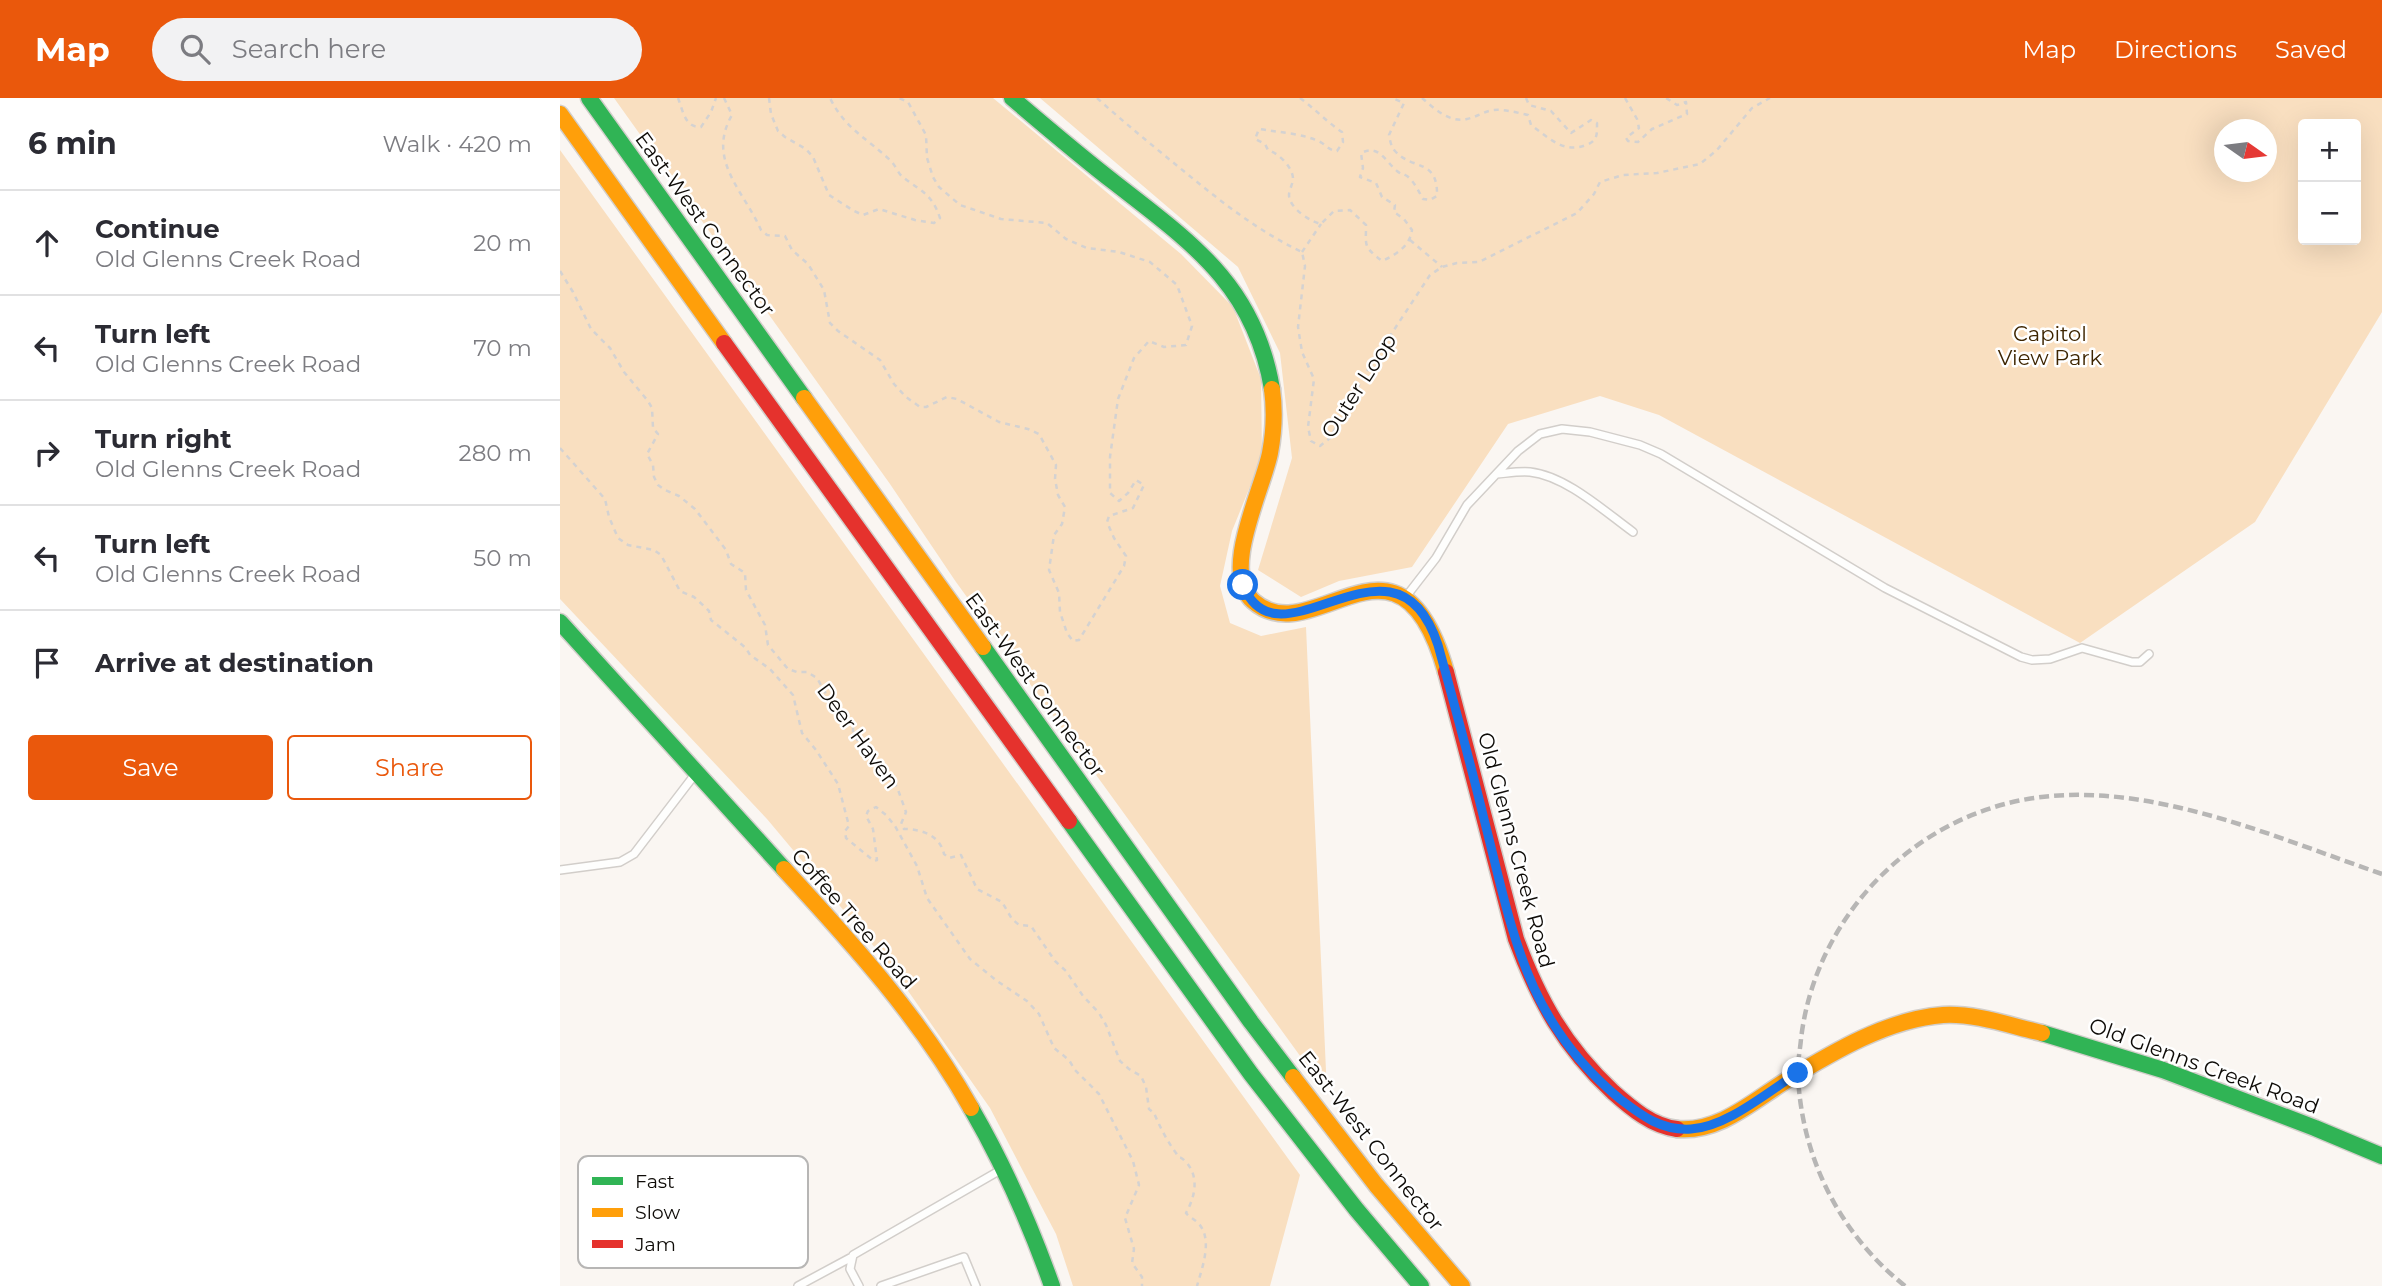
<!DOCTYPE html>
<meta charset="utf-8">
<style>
body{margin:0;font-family:Montserrat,sans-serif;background:#f2f2f3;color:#2b2b33}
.controls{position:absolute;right:21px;top:21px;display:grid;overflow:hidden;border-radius:7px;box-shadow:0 7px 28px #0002}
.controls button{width:63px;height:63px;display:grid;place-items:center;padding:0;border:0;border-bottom:2px solid #e1e1e2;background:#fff;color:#2b2b33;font:35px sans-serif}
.compass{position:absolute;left:1654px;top:21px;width:63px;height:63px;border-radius:50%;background:#fff;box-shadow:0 7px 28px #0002;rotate:104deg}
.stop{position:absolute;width:21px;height:21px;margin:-16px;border:5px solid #1a73e8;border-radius:50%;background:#fff}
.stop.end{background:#1a73e8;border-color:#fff;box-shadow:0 2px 7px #0008}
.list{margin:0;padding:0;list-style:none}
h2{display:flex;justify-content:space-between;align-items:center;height:91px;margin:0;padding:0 28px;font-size:30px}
h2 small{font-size:23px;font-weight:400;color:#7c7c81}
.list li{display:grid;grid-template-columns:46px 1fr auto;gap:21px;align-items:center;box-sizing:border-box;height:105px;padding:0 28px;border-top:2px solid #e1e1e2}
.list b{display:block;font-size:26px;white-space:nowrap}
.list p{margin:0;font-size:23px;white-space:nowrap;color:#7c7c81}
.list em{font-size:23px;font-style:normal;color:#7c7c81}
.actions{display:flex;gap:14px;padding:21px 28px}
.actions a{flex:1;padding:16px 0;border:2px solid #ea580c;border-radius:7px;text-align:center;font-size:24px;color:#ea580c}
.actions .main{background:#ea580c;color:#fff}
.icon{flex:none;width:38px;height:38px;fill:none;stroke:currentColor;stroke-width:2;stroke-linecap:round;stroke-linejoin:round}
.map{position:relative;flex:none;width:1822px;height:1188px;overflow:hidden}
header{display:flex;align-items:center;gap:42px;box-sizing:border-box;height:98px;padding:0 35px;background:#ea580c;color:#fff}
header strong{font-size:33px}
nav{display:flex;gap:38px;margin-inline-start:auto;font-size:24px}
.search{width:490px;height:63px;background:#f2f2f3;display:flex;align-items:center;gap:18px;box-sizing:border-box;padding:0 24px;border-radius:38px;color:#7c7c81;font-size:26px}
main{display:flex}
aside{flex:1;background:#fff}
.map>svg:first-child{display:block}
.green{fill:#f9dfc0;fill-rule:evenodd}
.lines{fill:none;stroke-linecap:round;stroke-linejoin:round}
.lane-casing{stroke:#d2ceca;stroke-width:10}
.fast-casing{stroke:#d2ceca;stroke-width:19}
.slow-casing{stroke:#d2ceca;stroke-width:19}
.jam-casing{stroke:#d2ceca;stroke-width:19}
.path{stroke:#d4d2d1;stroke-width:2.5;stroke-dasharray:5 5;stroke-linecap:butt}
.lane{stroke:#fefefd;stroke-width:7}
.fast{stroke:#30b455;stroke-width:16}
.slow{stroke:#ff9f0a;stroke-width:16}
.jam{stroke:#e5322d;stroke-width:16}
.rail{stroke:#b7b6b5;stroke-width:4.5;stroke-dasharray:10 5;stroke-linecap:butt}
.route{stroke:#1a73e8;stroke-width:9}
.labels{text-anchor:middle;stroke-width:5;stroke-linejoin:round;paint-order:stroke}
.street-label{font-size:21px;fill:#0e0b07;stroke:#fff}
.park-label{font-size:21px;fill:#3e2500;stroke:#fff}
.key{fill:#fff;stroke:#b7b6b5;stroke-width:2}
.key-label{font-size:19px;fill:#0e0b07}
</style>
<header>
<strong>Map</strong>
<div class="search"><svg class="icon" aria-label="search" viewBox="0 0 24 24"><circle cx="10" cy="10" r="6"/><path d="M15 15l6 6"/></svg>Search here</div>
<nav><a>Map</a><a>Directions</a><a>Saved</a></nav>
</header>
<main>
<aside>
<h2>6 min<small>Walk · 420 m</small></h2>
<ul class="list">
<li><svg class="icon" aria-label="ahead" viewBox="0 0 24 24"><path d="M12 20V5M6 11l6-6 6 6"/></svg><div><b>Continue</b><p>Old Glenns Creek Road</p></div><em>20 m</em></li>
<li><svg class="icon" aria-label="left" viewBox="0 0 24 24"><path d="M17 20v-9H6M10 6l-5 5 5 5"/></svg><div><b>Turn left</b><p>Old Glenns Creek Road</p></div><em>70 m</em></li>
<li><svg class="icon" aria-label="right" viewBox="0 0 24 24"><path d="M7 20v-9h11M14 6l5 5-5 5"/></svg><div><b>Turn right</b><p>Old Glenns Creek Road</p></div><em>280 m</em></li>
<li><svg class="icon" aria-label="left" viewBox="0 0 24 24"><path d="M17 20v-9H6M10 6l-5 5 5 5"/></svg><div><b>Turn left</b><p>Old Glenns Creek Road</p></div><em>50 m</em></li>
<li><svg class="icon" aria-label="arrive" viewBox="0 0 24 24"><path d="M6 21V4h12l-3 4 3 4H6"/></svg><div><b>Arrive at destination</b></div></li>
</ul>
<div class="actions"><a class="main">Save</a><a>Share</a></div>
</aside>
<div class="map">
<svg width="1822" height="1188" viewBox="0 0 1822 1188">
<rect width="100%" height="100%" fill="#faf6f2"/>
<path class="green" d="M 54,0 L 433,0 L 621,156 L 673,209 L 701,281 L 702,359 L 672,433 L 660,488 L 670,525 L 701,538 L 746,529 L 767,995 L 396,484 L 330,386 Z
M 480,0 L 1822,0 L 1822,214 L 1695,424 L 1520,545 L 1099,317 L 1040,298 L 948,326 L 852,469 L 779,483 L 741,499 L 698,472 L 732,360 L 720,255 L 678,169 ZM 1743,26 L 1796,26 L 1796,142 L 1743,142 ZM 1664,32 L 1706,32 L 1706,74 L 1664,74 Z
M 0,52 L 740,1077 L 710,1188 L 513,1188 L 496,1136 L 430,1010 L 332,870 L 207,721 L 0,501 Z"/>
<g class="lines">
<defs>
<path id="lane" d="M 937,376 C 948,375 960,373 970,374 C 1006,378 1044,413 1073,434
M 845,500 L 876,460 L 907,407 L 958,353 L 980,336 L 1002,331 L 1030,334 L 1080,347 L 1101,356 L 1325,490 L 1461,559 L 1472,562 L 1490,561 L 1522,550 L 1572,564 L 1580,564 L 1589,556
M 0,772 L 60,764 L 74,756 L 136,675
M 238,1188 L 290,1160
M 299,1188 L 290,1171 L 293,1157 L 444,1070
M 321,1188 L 404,1159 L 416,1188"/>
<path id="fast" d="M 29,0 L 244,300
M 452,0 C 486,29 520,58 555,85 C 632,145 695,188 712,291
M 0,524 L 224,771
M 423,549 L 691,924 L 733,979
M 509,723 L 691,976 L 796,1111 L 861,1188
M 1482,935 L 1603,972 L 1755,1030 L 1822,1058
M 411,1010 C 444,1067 470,1126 492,1188"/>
<path id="slow" d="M 0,16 L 164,245
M 712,291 C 715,313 714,334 710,355 C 703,391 660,474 693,503 C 754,557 839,408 886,574
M 244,300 L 423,549
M 224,771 C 293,846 361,921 411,1010
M 733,979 L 816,1087 L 902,1188
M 1117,1031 C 1159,1035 1193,1003 1227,982 C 1273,954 1328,921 1383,917 C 1415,915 1451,928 1482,935"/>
<path id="jam" d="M 164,245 L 509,723
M 886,574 L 956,841 C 979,903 1004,948 1053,994 C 1071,1010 1092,1028 1117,1031"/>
</defs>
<use href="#lane" class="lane-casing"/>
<use href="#fast" class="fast-casing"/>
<use href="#slow" class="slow-casing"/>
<use href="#jam" class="jam-casing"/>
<path class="path" d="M 118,0 C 123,13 125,30 141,29 L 151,14 L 156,0
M 164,0 L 172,17 C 146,62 184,93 201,132 L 207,137 L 225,138 L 232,152 L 248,166 L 264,192 L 270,225 L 278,233 L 320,262 L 334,286 L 346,299 L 360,309 L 366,309 L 387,299 L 397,301 L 439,324 L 468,331 L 479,336 L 496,367 L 495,381 L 498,397 L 505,409 L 502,426 L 494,437 L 489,472 L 499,495 L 500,514 L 507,535 L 513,543 L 519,542 L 564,468 L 566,458 L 554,440 L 547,424 L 549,418 L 573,410 L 584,387 L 576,382 L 568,395 L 559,403 L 550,395 L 550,359 L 558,301 L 574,260 L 589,243 L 604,249 L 626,247 L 632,228 L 617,187 L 590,164 L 559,154 L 527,150 L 506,141 L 487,125 L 441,121 L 400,107 L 379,89 L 373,79 L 367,60 L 366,37 L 348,4 L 339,0
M 209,0 L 211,16 L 218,33 L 225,39 L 246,51 L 253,59 L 269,97 L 294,113 L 303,117 L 319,111 L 355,122 L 374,125 L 380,120 C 372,96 362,94 344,80 C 338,76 336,68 331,63 C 307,40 285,31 270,0
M 537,0 C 559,20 581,38 604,57 C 647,92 691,130 742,154 L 745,168 L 738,229 L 742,254 L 754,281 L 748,329 L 751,343 L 760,348 L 770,340 L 805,276 L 870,177 L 882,169 L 897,165 L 919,164 L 1017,115 L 1034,96 L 1040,84 L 1063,77 L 1097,75 L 1140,66 L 1157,52 L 1192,10 L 1210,0
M 740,0 C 755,11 767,24 782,34 L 783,44 L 777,53 C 769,52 768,49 762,45 C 748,36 716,34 699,31 L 695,41 L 705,46 L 708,52 C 718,55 732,68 733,80 C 733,86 729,92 729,97 C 729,110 751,124 761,126 L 774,113 L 790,112 L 806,127 C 806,149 803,148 822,163 C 837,156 850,148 852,132 L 844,121 L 834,114 L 835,107 L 822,99 L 816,85 L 800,79 L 803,70 L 801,55 C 819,46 825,63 837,73 C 843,78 841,74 847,78 C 854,83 859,94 863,101 L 870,102 L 877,98 C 878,60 853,73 835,53 C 831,49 830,42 829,37 L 844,5 L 832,0
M 862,0 C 875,11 889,25 907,21 C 917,19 924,13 934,12 C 945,11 958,15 968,17 L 971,27 C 989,40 1004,56 1026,47 C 1038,43 1037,36 1037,25 L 1031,22 L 1011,35 L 991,13 L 969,7 L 966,0
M 1065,0 L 1077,21 L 1079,30 L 1066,40 L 1068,43 L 1078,44 L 1092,31 L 1127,16 L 1126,4 L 1117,7 L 1106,0
M 850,142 L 882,169
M 742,154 L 761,126
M 0,173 L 13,194 L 31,231 L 50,250 L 64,274 L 88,303 L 92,310 L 93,330 L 98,336 L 87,356 L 93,367 L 94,379 L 98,387 L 105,392 L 119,398 L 135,411 L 166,452 L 171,466 L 185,475 L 186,492 L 205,527 L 208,547 L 228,571 L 237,574 L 247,574 L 257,580 L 270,603 L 284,613 L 293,626 L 293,635 L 303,651 L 326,673 L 337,689 L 346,714 L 341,726 L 344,731 C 361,731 380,737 384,756 L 389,760 L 401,757 L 417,791 L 442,804 L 452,821 L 459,827 L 471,828 L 495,863 L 506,873 L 523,898 L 539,915 L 546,927 L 560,963 L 569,971 L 581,978 L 586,989 L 589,1011 L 594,1015 C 600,1029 607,1043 616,1055 C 621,1063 618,1056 625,1063 C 640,1078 635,1099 626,1115 C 630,1120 636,1122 639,1126 C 653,1142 642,1170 637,1188
M 0,350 L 45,401 L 49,419 L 58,440 L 68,447 L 94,452 L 101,457 L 120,493 L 134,499 L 145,509 L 149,513 L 151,522 L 186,550 L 190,557 L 210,571 L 233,597 L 242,635 L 256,652 L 278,686 L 289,728 L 285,733 L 286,740 L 314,763 L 317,762 L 313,731 L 306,718 L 308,713 L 316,709 L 326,717 L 335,728 L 357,768 L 367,800 L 410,861 L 437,883 L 467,903 L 479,916 L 494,950 L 509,962 L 515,972 L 539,996 L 573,1063 L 579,1087 L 565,1120 L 574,1151 L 572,1165 L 582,1179 L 582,1188"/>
<use href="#lane" class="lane"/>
<use href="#fast" class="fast"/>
<use href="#slow" class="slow"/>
<use href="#jam" class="jam"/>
<path class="rail" d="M 1345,1188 C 1280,1136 1242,1061 1238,978 C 1237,966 1240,953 1241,941 C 1255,820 1352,718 1474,700 C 1590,683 1714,739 1822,776"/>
</g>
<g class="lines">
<path class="route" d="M 683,487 C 719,577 835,416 878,547 C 894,605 910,663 924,721 C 953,834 965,923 1060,1001 C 1082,1018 1102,1033 1131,1031 C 1167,1029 1207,994 1238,975"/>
</g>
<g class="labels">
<g class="street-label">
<text transform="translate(145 126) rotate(54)" y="7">East-West Connector</text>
<text transform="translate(799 288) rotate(-57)" y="7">Outer Loop</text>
<text transform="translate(475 587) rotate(54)" y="7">East-West Connector</text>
<text transform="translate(298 638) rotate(54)" y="7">Deer Haven</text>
<text transform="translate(956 752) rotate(75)" y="7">Old Glenns Creek Road</text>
<text transform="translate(294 821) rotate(49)" y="7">Coffee Tree Road</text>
<text transform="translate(1644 968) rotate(20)" y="7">Old Glenns Creek Road</text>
<text transform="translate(811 1043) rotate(52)" y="7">East-West Connector</text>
</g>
<g class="park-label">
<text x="1490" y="243">Capitol<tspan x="1490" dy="24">View Park</tspan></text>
</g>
</g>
<rect x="18" y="1058" width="230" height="112" rx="10" class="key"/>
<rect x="32" y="1079" width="31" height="8" fill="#30b455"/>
<rect x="32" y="1110" width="31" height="9" fill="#ff9f0a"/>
<rect x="32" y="1142" width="31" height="8" fill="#e5322d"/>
<g class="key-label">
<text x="75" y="1090">Fast</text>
<text x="75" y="1121">Slow</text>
<text x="75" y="1153">Jam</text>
</g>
</svg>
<div class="controls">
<button>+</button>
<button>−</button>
</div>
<svg class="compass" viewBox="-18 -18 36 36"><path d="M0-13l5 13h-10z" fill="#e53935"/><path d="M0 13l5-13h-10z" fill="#7c7c81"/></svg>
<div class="stop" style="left:683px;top:487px"></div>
<div class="stop end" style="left:1238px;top:975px"></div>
</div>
</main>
